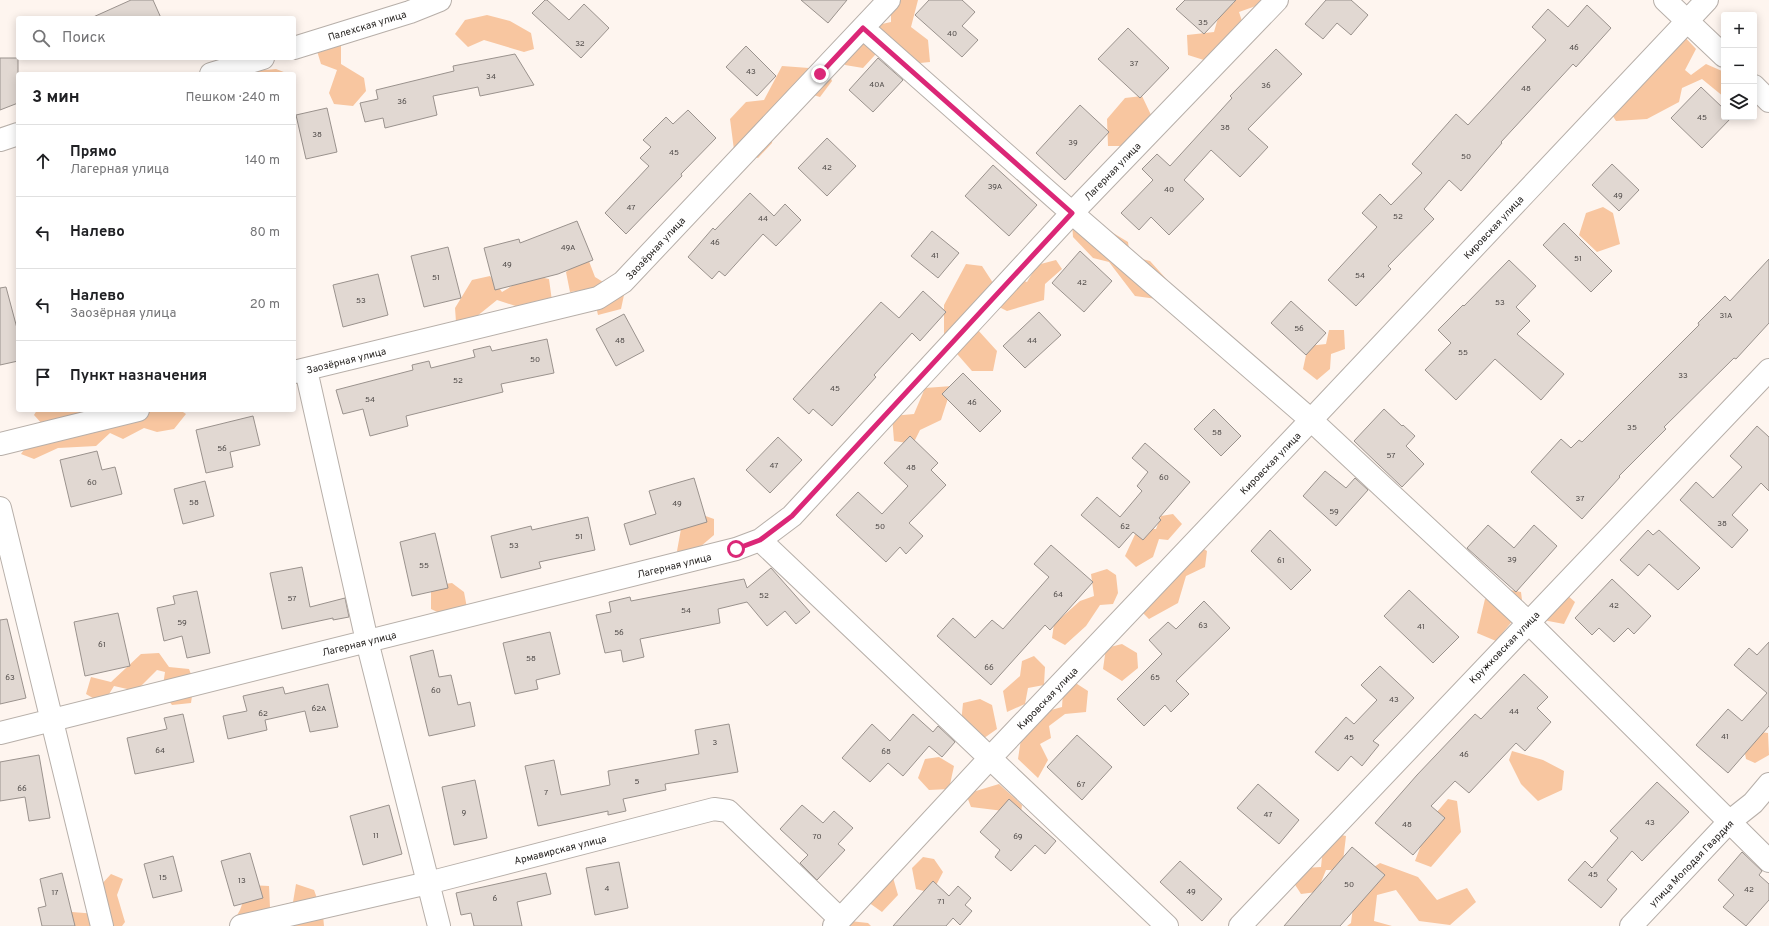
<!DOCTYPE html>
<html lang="ru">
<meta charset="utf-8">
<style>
body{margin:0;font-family:Overpass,sans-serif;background:#f6f6f6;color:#202124}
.controls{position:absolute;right:12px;top:12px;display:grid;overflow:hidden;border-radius:4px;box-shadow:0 2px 10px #0003}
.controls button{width:36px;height:36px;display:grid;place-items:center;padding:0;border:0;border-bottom:1px solid #e0e0e0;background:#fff;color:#202124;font:20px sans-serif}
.stop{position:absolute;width:12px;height:12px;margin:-9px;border:3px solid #db2777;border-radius:50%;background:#fff}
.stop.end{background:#db2777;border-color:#fff;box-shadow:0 1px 4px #0008}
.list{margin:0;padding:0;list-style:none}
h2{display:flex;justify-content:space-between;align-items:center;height:52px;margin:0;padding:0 16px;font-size:17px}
h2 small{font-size:13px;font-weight:400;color:#757577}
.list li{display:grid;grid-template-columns:26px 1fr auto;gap:12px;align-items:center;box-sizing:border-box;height:72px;padding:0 16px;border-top:1px solid #e0e0e0}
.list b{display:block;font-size:15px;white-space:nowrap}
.list p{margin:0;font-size:13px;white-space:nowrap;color:#757577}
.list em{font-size:13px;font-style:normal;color:#757577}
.icon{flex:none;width:22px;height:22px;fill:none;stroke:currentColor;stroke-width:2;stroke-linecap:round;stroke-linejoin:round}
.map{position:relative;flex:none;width:1769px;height:926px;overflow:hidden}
.search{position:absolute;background:#fff;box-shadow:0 2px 10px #0003;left:16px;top:16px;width:280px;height:44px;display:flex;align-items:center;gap:10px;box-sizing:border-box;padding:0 14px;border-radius:4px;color:#757577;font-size:15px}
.panel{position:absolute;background:#fff;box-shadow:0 2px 10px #0003;left:16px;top:72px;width:280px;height:340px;border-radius:4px}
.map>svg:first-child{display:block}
.green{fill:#f8c6a0}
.building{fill:#e1d8d2;stroke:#9a928d}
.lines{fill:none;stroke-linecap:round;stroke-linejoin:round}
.minor-casing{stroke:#b7afa9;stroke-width:24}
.minor{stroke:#fff;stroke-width:22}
.route{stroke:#db2777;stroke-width:5}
.labels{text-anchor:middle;stroke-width:4;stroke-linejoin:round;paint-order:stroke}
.number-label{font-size:8px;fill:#514c4a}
.street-label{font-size:10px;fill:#211e1c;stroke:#fff}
</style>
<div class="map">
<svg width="1769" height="926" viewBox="0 0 1769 926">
<rect width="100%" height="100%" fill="#fef5ef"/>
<path class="green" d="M 891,0 L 918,0 L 911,27 L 928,40 L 930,62 L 910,64 L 885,44 L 863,68 L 845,65 L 846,47 L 873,26 L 891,22 Z
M 1234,0 L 1268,0 L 1267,2 L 1239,12 L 1248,39 L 1207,61 L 1188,55 L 1187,35 L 1214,32 L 1220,11 L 1234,3 Z
M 487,15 L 510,21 L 531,33 L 534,49 L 524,52 L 484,40 L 468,47 L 455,34 L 465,20 Z
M 1682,34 L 1696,49 L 1685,70 L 1691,75 L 1706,64 L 1722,71 L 1724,73 L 1724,97 L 1702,79 L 1682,88 L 1679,102 L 1647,119 L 1616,121 L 1609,110 Z
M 341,44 L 341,64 L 364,78 L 366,91 L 353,106 L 334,104 L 329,93 L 337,70 L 321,64 L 317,51 Z
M 822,59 L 832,81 L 820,97 L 797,90 L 775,108 L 772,143 L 758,158 L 734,150 L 730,119 L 746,102 L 764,100 L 782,66 L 809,68 Z
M 276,69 L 289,74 L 252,74 L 254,71 Z
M 1142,96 L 1152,117 L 1134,146 L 1108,146 L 1107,119 L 1125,98 Z
M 1603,207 L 1613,213 L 1620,244 L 1597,252 L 1579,235 L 1586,213 Z
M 1095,222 L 1128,242 L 1130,256 L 1150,261 L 1169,282 L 1164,300 L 1135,296 L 1109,262 L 1093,258 L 1073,237 L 1072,223 Z
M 587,256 L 595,277 L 624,295 L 621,309 L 598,315 L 592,289 L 570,292 L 566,272 Z
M 1056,260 L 1062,269 L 1045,284 L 1044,300 L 1007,311 L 987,301 L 967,318 L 997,351 L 993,371 L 972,371 L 944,339 L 944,305 L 966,264 L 982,266 L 995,286 L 1007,275 L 1027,282 L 1037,265 Z
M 530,275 L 549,279 L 552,301 L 531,311 L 497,300 L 471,321 L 456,322 L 455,308 L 472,280 L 490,276 L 502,292 Z
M 1329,330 L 1344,330 L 1345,349 L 1331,354 L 1330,369 L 1317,380 L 1303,369 L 1308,346 L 1326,344 Z
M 952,386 L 941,420 L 920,430 L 913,444 L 894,441 L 892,416 L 914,414 L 925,388 Z
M 37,410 L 83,410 L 74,421 L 44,426 L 34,415 Z
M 146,410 L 180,410 L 186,414 L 174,429 L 157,432 L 144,428 L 123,439 L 110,433 L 96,446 L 58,448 L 34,459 L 21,454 L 30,441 Z
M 697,513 L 714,519 L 714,535 L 687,558 L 677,551 L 683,518 Z
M 1173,514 L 1182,524 L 1168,540 L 1159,539 L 1153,557 L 1136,567 L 1125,556 L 1138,528 L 1156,529 L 1161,516 Z
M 1202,548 L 1207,551 L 1205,567 L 1186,576 L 1178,603 L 1149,619 L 1140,610 Z
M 1107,569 L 1116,575 L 1118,593 L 1113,604 L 1100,605 L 1086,626 L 1065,645 L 1052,638 L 1054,624 L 1080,601 L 1094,596 L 1091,574 Z
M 452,583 L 464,592 L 467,608 L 452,619 L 431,609 L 431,586 Z
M 1558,587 L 1575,602 L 1564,624 L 1543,620 Z
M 1504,589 L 1521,592 L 1523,608 L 1496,641 L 1477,633 L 1485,599 Z
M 1122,644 L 1137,653 L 1138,668 L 1122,681 L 1103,669 L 1106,648 Z
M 159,653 L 169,667 L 189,669 L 194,682 L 191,703 L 172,705 L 162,692 L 165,672 L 157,670 L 136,691 L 114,686 L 103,704 L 86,694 L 91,677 L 111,682 L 141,654 Z
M 1034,656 L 1045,667 L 1044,685 L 1028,688 L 1025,704 L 1007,712 L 1003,691 L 1020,676 L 1022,661 Z
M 1074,682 L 1088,691 L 1086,712 L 1065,714 L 1049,726 L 1051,738 L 1040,744 L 1048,760 L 1038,778 L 1018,759 L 1022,732 L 1040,713 L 1062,707 L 1063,692 Z
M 980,699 L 992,705 L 997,729 L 977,743 L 960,733 L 963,703 Z
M 1753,731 L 1768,733 L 1769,755 L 1755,763 L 1746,759 L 1743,743 Z
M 1512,751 L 1543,760 L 1564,771 L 1562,790 L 1538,801 L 1521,784 L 1509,760 Z
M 939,757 L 954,766 L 949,789 L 929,790 L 918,778 L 925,759 Z
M 999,784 L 1022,805 L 1021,813 L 971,807 L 966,794 Z
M 1448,799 L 1457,801 L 1461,832 L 1431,867 L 1415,861 L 1431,819 Z
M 1332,833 L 1346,836 L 1342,870 L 1326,870 L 1317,892 L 1301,894 L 1292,880 L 1304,868 L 1321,867 L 1322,857 Z
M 923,857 L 934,859 L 943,872 L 932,893 L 916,889 L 912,868 Z
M 1380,863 L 1418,877 L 1437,900 L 1467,888 L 1476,902 L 1450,925 L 1419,921 L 1396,890 L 1377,895 L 1374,921 L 1392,926 L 1347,926 L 1351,923 L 1355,891 L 1361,876 Z
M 111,874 L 123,879 L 117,895 L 125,922 L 122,926 L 72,926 L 72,912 L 97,914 L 99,887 Z
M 892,874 L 898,895 L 882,912 L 868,902 Z
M 296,884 L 314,890 L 323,915 L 324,926 L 231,926 L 240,910 L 249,885 L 269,886 L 270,908 L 293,902 Z
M 850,921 L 868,923 L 871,926 L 843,926 Z"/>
<path class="building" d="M 131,0 L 153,0 L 161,18 L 91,18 Z
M 545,0 L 547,0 L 569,20 L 584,4 L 609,28 L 581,58 L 532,13 Z
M 801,0 L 847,0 L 828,23 Z
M 929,0 L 962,0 L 975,12 L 962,26 L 978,40 L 962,57 L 915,15 Z
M 1185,0 L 1236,0 L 1204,34 L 1176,9 Z
M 1326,0 L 1351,0 L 1368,15 L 1351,35 L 1337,23 L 1323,39 L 1305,24 Z
M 1587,5 L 1611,28 L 1576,67 L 1573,64 L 1501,142 L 1502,143 L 1461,191 L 1449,180 L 1424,209 L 1434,219 L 1388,266 L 1391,269 L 1356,306 L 1328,280 L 1377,227 L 1362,213 L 1380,194 L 1391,205 L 1422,173 L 1412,164 L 1456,114 L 1468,125 L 1493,98 L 1546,40 L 1532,27 L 1548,9 L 1568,27 Z
M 1128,28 L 1169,68 L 1140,98 L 1098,59 Z
M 746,46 L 776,76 L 757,96 L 726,67 Z
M 1276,49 L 1302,74 L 1248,129 L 1268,147 L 1240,177 L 1211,150 L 1184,180 L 1204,199 L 1169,235 L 1151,217 L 1139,230 L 1121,213 L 1153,180 L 1142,169 L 1157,154 L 1170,166 L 1232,98 L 1230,96 Z
M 515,54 L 534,85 L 480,96 L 478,87 L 433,96 L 437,115 L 385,128 L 383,118 L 365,122 L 360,103 L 378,99 L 376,90 L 454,71 L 453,66 Z
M 0,58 L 18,58 L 18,103 L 0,110 Z
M 878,58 L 903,80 L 873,112 L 849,90 Z
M 1701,87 L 1724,109 L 1724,117 L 1732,117 L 1702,148 L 1671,118 Z
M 1080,105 L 1109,132 L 1065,180 L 1036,153 Z
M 327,108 L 337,152 L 306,159 L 296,115 Z
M 688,110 L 716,138 L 681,174 L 682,176 L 626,234 L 605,213 L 649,166 L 640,158 L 651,147 L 643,140 L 666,117 L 673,124 Z
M 827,138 L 856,166 L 827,196 L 798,168 Z
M 1612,164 L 1639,190 L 1619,211 L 1592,185 Z
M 993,165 L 1037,205 L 1009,236 L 965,196 Z
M 750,193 L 774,216 L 785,204 L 801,220 L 776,246 L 763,234 L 725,276 L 719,271 L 712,279 L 688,257 L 713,228 L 715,230 Z
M 577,221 L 593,260 L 558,274 L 495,290 L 484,248 L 519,239 L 520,243 Z
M 1564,223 L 1612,271 L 1591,292 L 1543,245 Z
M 932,231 L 959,253 L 938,278 L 911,256 Z
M 448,247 L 461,298 L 424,307 L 411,256 Z
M 1080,251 L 1112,281 L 1084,312 L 1052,283 Z
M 1769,259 L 1769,323 L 1736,359 L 1734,358 L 1664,427 L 1666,429 L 1619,476 L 1620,477 L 1582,519 L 1531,472 L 1561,439 L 1571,448 L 1579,440 L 1582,442 L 1699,325 L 1698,323 L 1725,296 L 1730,301 Z
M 1509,260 L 1536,286 L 1516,307 L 1530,321 L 1517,334 L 1564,374 L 1541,400 L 1495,359 L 1456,400 L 1425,370 L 1451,343 L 1438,330 L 1463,305 L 1464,306 Z
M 378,274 L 388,315 L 343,327 L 333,285 Z
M 6,287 L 18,332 L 18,361 L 0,365 L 0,288 Z
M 923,291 L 946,312 L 920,341 L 912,333 L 874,375 L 876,377 L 832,426 L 813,409 L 809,414 L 793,399 L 881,302 L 899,318 Z
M 1291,301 L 1326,333 L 1306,355 L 1271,323 Z
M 1039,312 L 1061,335 L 1025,368 L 1003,346 Z
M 624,314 L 644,351 L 616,366 L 596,329 Z
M 547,339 L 554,373 L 501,384 L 503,392 L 406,416 L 408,426 L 370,436 L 363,409 L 343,414 L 336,390 L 413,370 L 412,365 L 429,361 L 431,368 L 475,357 L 473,350 L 490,346 L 492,351 Z
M 963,373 L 1001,411 L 980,432 L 942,394 Z
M 1214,409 L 1241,436 L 1221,456 L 1194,429 Z
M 1384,409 L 1402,426 L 1403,425 L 1415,436 L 1406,446 L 1424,464 L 1402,487 L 1354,441 Z
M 253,416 L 260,445 L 230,452 L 233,467 L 206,473 L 196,430 Z
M 1757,426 L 1769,437 L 1769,491 L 1761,483 L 1732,515 L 1748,530 L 1732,548 L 1680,500 L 1696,482 L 1713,498 L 1742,467 L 1730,456 Z
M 910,436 L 938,463 L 931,470 L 946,485 L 909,523 L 923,536 L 906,554 L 900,547 L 886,562 L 836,515 L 858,492 L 882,514 L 908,486 L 884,463 Z
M 778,437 L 802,460 L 770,493 L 746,470 Z
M 1145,443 L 1190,482 L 1159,518 L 1161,520 L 1143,540 L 1133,532 L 1119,548 L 1081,515 L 1097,497 L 1120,517 L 1142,491 L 1137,486 L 1148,472 L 1132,458 Z
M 97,451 L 102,470 L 115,467 L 122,494 L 71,507 L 60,460 Z
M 1325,471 L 1346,488 L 1355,478 L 1368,490 L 1336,526 L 1303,496 Z
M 694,478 L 707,522 L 630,545 L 624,524 L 656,514 L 649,491 Z
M 205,481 L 214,516 L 183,524 L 174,489 Z
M 588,517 L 595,550 L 539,562 L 541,568 L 501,578 L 491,536 L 531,526 L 532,530 Z
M 1488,525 L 1514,548 L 1534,525 L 1557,546 L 1516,592 L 1467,548 Z
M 1270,530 L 1311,570 L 1291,590 L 1251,551 Z
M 1648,530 L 1653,535 L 1659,530 L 1700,568 L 1678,590 L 1649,564 L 1638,576 L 1620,560 Z
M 435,533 L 448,588 L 412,596 L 400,542 Z
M 1051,545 L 1093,582 L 1050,630 L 1045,625 L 991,685 L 937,636 L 953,618 L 975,638 L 992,620 L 1003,629 L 1049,577 L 1034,564 Z
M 302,567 L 310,607 L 345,598 L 349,617 L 333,620 L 333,618 L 282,629 L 270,573 Z
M 771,568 L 810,612 L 796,624 L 785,611 L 767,626 L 747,602 L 718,609 L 720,623 L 640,639 L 644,657 L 623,662 L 621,650 L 605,653 L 596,615 L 611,612 L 609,602 L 630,597 L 631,601 L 744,579 L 747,588 Z
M 1612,579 L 1651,616 L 1634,634 L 1628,628 L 1614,642 L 1599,628 L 1592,635 L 1575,618 Z
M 1409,590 L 1459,637 L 1433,663 L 1384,616 Z
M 197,591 L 210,653 L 187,658 L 182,636 L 164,641 L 157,608 L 175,604 L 173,596 Z
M 1204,601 L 1230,628 L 1176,681 L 1189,694 L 1171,712 L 1165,705 L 1144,726 L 1117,699 L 1162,654 L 1149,640 L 1168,622 L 1176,629 Z
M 118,613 L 130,666 L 85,676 L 74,622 Z
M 7,619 L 26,698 L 0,704 L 0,620 Z
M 550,632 L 560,674 L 536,680 L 538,689 L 515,694 L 503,643 Z
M 1769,642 L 1769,726 L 1728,773 L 1696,745 L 1728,709 L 1742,721 L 1767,693 L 1734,665 L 1749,648 L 1757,655 Z
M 433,650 L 439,677 L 451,675 L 458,705 L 470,702 L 475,726 L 429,736 L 410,656 Z
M 1380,666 L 1414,698 L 1373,741 L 1379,745 L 1362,766 L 1351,756 L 1338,771 L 1315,752 L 1346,717 L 1354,724 L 1377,700 L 1361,685 Z
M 1524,674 L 1548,697 L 1537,708 L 1551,722 L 1525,751 L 1516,743 L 1469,793 L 1455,781 L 1431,806 L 1445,818 L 1413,855 L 1375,823 L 1417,775 L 1475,714 L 1481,719 Z
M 328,684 L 338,727 L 310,732 L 305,711 L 265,720 L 267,730 L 228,739 L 223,716 L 247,711 L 243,696 L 283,687 L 285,694 Z
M 183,714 L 194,762 L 135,774 L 127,738 L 167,729 L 164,718 Z
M 913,714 L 933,732 L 938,726 L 955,742 L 942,757 L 929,746 L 903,776 L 888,763 L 870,782 L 842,758 L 872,724 L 890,741 Z
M 729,724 L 738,772 L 665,784 L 666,790 L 623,799 L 626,811 L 608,815 L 608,811 L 538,826 L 525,766 L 554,760 L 561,795 L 610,785 L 608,771 L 699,754 L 695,730 Z
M 1077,735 L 1112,767 L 1082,800 L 1047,767 Z
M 39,755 L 50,818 L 29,821 L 25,797 L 0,801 L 0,762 Z
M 475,780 L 487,838 L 454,845 L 442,787 Z
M 1657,782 L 1689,812 L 1642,861 L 1632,851 L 1607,880 L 1617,889 L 1601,908 L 1568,880 L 1585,861 L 1592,868 L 1618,838 L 1610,831 Z
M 1258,784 L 1299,820 L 1279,844 L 1237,808 Z
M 1009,799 L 1056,841 L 1045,854 L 1035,845 L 1011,871 L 995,857 L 1000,850 L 980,832 Z
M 389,805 L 402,854 L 363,865 L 350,816 Z
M 802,805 L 823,823 L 834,811 L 853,828 L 838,844 L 845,850 L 817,880 L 800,863 L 808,855 L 780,829 Z
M 1352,847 L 1385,875 L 1340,926 L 1284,926 Z
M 1742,852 L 1762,871 L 1759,875 L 1769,884 L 1769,900 L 1746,926 L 1723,907 L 1734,895 L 1718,880 Z
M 250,853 L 263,898 L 234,906 L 221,861 Z
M 173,856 L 182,891 L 153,898 L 144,864 Z
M 1180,861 L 1222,899 L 1202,921 L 1160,882 Z
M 619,862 L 628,908 L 595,915 L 586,868 Z
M 62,873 L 75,926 L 42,926 L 38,908 L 46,906 L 40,879 Z
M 546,873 L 551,894 L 517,902 L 522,926 L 474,926 L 471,913 L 461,915 L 456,893 Z
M 933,881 L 949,896 L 958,886 L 971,898 L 965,905 L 972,911 L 960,925 L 953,918 L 946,926 L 893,926 Z"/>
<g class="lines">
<defs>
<path id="minor" d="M 1665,0 L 1724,56
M 863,28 L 1072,213 L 1311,420 L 1528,622 L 1769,861
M 294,48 L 410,12 L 440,0
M 211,74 L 263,58
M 1754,86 L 1769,101
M 0,140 L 18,134
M 306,370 L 367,641 L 439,926
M 294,372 L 598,298 L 623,282 L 889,0
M 0,444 L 138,410
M 0,508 L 102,926
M 760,540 L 1167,926
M 0,733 L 736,549 L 760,540 L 792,516 L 1072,213 L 1277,0
M 241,926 L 428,883 L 714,809 L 728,811 L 840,919
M 834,926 L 990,758 L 1311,420 L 1707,0
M 1240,926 L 1769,370
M 1631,926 L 1729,822 L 1753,803 L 1769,784"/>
</defs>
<use href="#minor" class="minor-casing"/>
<use href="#minor" class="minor"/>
</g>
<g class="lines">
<path class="route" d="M 736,549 L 760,540 L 792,516 L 1072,213 L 863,28 L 820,74"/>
</g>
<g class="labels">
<g class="number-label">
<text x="1203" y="25">35</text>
<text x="952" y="36">40</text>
<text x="580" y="46">32</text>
<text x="1574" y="50">46</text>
<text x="1134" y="66">37</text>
<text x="751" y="74">43</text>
<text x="491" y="79">34</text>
<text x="877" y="87">40А</text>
<text x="1266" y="88">36</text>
<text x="1526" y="91">48</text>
<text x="402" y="104">36</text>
<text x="1702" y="120">45</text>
<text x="1225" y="130">38</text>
<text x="317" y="137">38</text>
<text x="1073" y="145">39</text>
<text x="674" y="155">45</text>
<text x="1466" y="159">50</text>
<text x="827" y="170">42</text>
<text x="995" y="189">39А</text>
<text x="1169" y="192">40</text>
<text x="1618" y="198">49</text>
<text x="631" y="210">47</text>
<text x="1398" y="219">52</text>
<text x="763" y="221">44</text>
<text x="715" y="245">46</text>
<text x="568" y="250">49А</text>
<text x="935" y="258">41</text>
<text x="1578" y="261">51</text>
<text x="507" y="267">49</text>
<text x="1360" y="278">54</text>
<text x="436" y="280">51</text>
<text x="1082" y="285">42</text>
<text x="361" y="303">53</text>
<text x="1500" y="305">53</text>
<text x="1726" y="318">31А</text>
<text x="1299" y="331">56</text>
<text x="620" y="343">48</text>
<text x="1032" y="343">44</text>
<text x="1463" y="355">55</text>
<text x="535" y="362">50</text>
<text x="1683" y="378">33</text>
<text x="458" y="383">52</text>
<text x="835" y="391">45</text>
<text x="370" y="402">54</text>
<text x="972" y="405">46</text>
<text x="1632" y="430">35</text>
<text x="1217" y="435">58</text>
<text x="222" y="451">56</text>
<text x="1391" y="458">57</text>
<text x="774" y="468">47</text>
<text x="911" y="470">48</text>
<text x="1164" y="480">60</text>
<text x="92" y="485">60</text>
<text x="1580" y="501">37</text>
<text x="194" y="505">58</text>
<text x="677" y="506">49</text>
<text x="1334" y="514">59</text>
<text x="1722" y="526">38</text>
<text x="880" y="529">50</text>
<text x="1125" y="529">62</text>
<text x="579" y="539">51</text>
<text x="514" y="548">53</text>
<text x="1512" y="562">39</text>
<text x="1281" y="563">61</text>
<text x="424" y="568">55</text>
<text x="1058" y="597">64</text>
<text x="764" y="598">52</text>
<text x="292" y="601">57</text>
<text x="1614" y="608">42</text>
<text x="686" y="613">54</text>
<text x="182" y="625">59</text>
<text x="1203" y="628">63</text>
<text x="1421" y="629">41</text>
<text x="619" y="635">56</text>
<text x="102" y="647">61</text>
<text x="531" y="661">58</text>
<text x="989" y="670">66</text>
<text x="10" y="680">63</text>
<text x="1155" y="680">65</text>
<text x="436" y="693">60</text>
<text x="1394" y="702">43</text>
<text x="319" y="711">62А</text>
<text x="1514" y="714">44</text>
<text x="263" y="716">62</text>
<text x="1725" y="739">41</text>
<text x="1349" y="740">45</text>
<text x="715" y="745">3</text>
<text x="160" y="753">64</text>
<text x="886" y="754">68</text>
<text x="1464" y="757">46</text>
<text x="637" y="784">5</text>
<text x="1081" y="787">67</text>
<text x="22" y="791">66</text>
<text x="546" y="795">7</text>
<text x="464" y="815">9</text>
<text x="1268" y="817">47</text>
<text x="1650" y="825">43</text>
<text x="1407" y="827">48</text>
<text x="376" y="838">11</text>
<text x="817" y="839">70</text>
<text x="1018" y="839">69</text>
<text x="1593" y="877">45</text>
<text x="163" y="880">15</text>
<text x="242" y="883">13</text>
<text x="1349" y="887">50</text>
<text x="607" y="891">4</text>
<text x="1749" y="892">42</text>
<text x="1191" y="894">49</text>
<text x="55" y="895">17</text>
<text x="495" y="901">6</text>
<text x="941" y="904">71</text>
</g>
<g class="street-label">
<text transform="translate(367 25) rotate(-17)" y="4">Палехская улица</text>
<text transform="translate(1112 171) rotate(-46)" y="4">Лагерная улица</text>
<text transform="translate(1493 227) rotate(-47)" y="4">Кировская улица</text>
<text transform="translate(655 248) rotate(-47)" y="4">Заозёрная улица</text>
<text transform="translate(346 360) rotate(-14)" y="4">Заозёрная улица</text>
<text transform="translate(1270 463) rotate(-46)" y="4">Кировская улица</text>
<text transform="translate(674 565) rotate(-14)" y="4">Лагерная улица</text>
<text transform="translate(359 643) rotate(-14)" y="4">Лагерная улица</text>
<text transform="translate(1504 647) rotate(-46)" y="4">Кружковская улица</text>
<text transform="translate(1047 698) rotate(-46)" y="4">Кировская улица</text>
<text transform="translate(560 849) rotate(-14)" y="4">Армавирская улица</text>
<text transform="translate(1691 863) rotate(-46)" y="4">улица Молодая Гвардия</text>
</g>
</g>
</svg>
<div class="controls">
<button>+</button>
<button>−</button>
<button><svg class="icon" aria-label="layers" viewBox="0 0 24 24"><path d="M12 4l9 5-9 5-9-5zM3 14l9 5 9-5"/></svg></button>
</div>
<div class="stop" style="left:736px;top:549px"></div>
<div class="stop end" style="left:820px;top:74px"></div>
<div class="search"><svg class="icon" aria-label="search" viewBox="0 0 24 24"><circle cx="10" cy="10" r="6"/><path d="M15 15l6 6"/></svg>Поиск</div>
<section class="panel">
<h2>3 мин<small>Пешком · 240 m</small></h2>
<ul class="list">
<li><svg class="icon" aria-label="ahead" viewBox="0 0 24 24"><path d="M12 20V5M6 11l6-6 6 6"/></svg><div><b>Прямо</b><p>Лагерная улица</p></div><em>140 m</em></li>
<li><svg class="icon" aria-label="left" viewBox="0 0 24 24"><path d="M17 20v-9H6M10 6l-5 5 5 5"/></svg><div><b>Налево</b></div><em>80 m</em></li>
<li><svg class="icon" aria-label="left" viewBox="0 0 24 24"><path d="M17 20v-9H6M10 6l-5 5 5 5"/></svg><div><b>Налево</b><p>Заозёрная улица</p></div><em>20 m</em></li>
<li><svg class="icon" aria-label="arrive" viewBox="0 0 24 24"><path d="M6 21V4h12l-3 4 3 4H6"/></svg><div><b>Пункт назначения</b></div></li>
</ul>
</section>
</div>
